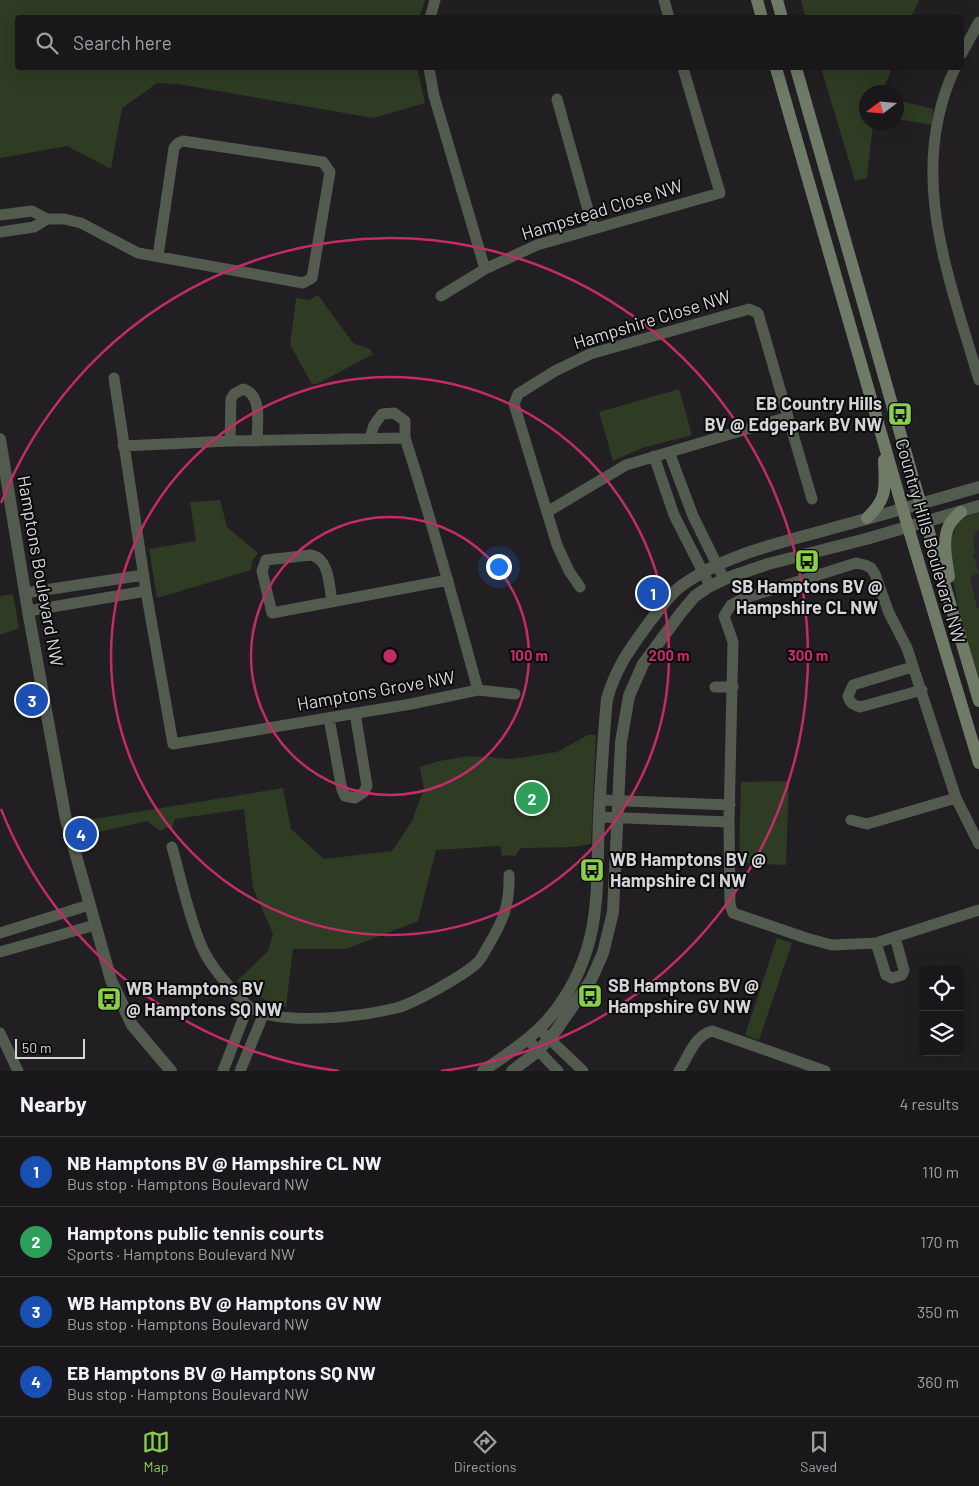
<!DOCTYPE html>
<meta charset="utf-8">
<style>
body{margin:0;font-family:Barlow,sans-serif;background:#222023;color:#f1f3f6}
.controls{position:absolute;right:15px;bottom:15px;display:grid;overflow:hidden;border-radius:5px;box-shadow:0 5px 20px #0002}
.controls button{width:45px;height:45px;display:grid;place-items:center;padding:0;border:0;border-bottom:1px solid #373639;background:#19171a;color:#f1f3f6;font:25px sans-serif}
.compass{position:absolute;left:859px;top:85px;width:45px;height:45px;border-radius:50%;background:#19171a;box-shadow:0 5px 20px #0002;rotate:254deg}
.scale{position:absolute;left:15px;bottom:12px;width:70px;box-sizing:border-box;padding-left:5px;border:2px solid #d5d4d6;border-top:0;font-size:14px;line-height:18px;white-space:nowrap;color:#d5d4d6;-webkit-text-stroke:4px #0a090b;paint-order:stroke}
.you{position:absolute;left:498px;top:566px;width:18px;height:18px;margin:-12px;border:4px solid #fff;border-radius:50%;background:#1a73e8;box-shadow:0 0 0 8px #1a73e833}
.badge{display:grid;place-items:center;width:32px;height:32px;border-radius:50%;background:#89cf48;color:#fff;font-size:16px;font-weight:700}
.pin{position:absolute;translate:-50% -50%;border:2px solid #fff;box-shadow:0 1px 5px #0006}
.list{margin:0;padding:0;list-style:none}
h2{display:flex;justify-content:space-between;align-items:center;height:65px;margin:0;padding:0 20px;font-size:21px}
h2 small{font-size:16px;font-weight:400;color:#9f9fa2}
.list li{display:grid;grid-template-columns:32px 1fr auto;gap:15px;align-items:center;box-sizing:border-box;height:70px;padding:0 20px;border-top:1px solid #373639}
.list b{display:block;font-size:19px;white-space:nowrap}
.list p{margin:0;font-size:16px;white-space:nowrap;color:#9f9fa2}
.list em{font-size:16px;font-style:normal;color:#9f9fa2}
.icon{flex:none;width:28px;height:28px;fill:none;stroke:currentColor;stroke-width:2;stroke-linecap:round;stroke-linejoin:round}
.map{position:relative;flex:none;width:979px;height:1071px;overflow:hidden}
.search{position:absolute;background:#19171a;box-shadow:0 5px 20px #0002;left:15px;right:15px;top:15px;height:55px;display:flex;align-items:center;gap:12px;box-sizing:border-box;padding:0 18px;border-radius:5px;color:#9f9fa2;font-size:19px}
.sheet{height:345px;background:#19171a}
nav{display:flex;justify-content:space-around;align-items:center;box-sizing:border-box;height:70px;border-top:1px solid #373639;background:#19171a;font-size:14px;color:#9f9fa2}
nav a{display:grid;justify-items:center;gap:2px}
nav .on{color:#89cf48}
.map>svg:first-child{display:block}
.built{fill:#2a262e}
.green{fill:#2e3c23}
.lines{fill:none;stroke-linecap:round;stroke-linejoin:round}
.minor{stroke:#535a4e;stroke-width:11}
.tertiary{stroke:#535a4e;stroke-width:12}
.secondary{stroke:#6f7b67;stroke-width:12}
.ring{fill:none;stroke:#c42b67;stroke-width:2.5}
.labels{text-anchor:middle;stroke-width:4;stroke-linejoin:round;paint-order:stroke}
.street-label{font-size:18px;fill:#d5d4d6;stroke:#0a090b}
.poi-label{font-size:18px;font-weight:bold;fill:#d5d4d6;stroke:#0a090b;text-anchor:start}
.centre{fill:#c42b67;stroke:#0a090b;stroke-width:2.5}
.ring-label{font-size:15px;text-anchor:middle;font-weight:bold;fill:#c42b67;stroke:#0a090b;stroke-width:4;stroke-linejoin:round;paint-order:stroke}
</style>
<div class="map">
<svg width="979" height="1071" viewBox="0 0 979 1071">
<rect width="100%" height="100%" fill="#211f22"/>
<path class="built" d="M 979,520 L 979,648 L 956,528 Z"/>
<path class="green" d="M 0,0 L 425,0 L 419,18 L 18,18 L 18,68 L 417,68 L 425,103 L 373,118 L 178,84 L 157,83 L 122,108 L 111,169 L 67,146 L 0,158 Z
M 801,0 L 919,0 L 919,1 L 911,17 L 806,18 Z
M 821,68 L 892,68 L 882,92 L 866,92 L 866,122 L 873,123 L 867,178 L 855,181 Z
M 897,100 L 933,109 L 932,125 L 897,119 Z
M 318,295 L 353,343 L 370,349 L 373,354 L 317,384 L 312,384 L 290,345 L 296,298 L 309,300 Z
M 679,389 L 692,435 L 642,448 L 613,461 L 599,412 Z
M 220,500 L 227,527 L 258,553 L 252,561 L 251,570 L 157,598 L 149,549 L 196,541 L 190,502 Z
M 979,513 L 979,529 C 971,537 973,544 976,554 L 973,554 L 979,573 L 970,577 L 977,608 L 979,608 L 979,687 C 966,637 950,587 949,534 L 954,534 L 955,524 C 962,518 970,515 979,513 Z
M 13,594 L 19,628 L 0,635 L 0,596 Z
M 588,735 L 596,735 L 591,844 L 572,847 L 521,848 L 515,856 L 507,855 L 502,857 L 500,846 L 436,850 L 418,921 L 346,949 L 293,949 L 286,1007 L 261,998 L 237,981 L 268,951 L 273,934 L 253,888 L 244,809 L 175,819 L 172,828 L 166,828 L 160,831 L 147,821 L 86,835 L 82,821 L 283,788 L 291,829 L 324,859 L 392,851 L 412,821 L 424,789 L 420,767 L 439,761 L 469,756 L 512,759 L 557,752 Z
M 789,781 L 786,865 L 739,863 L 741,782 Z
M 777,938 L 792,943 L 759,1040 L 745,1035 Z"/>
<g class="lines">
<path class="minor" d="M 664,0 L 669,18
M 430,18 L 435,0
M 962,53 L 979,22
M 429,68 L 434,96 L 485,269 L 537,245 L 720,193 L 683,68
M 955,68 C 906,173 949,277 979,380
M 557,99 L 593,228
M 0,215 L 32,211 L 47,219
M 0,232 L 34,227 L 47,219 L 64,219 L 81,223 L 138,253 L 303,283 L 312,278 L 330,172 L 323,162 L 183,141 L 178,143 L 174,148 L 158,256
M 441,296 L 485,269
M 114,378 L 146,591 L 173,744 L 411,704 L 478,690 L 515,694
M 788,417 L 812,499
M 370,438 L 374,425 L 382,414 L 394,413 L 405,421 L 405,438
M 230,441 L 231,399 L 234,394 L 243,389 C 263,394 257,425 257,441
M 123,446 L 230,441 L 405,438 C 432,521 455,606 478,690
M 669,452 L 693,516 L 724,579
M 654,456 L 674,515 L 710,586
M 547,512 L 626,465 L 788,417 L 758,313 L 749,309 L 590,354 L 555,371 L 518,394 L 514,404 L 557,545 L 569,571 L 580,587
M 25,593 L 144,575
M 332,602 C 329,586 330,559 311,555 L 266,560 L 262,571 L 272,613 L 448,580
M 28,611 L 146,591
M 912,667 L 853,685 L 848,696 C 850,703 853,705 860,707 L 922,690
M 715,687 L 733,687
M 329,718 L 342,790 L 345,796 L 355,798 L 364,792 L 367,786 L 355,713
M 601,800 L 730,805
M 599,817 L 729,822
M 851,820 L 867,824 L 956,798
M 979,844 L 956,798 L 907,648 L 889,613 L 875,574 L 871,568 L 865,565 L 856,563 L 742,599 L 731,605 L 724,616 L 733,642 L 729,822 L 730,905 L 733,913 L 806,938 L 832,945 L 876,943 L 979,910
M 172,847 C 181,879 188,914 201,945 C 209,965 231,990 247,1005 C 274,1028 363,1016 396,1008 C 413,1004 465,975 478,962 C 482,958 485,951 488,946 C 503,921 510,905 509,875
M 0,933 L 89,905
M 876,943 L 886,975 L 892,978 L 902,975 L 904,970 L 895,937
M 0,952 L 95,925
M 539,1029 L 583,1071
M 0,1033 L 18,1071
M 528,1040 L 558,1071
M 223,1071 L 248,1006
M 240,1071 L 264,1013
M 679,1071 C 689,1056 694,1036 712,1031 L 825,1071"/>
<path class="tertiary" d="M 0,439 L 28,611 L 66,820 L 111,980 L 132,1025 L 171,1071
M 483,1071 C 510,1052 538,1035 558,1007 C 603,945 596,889 599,817 C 601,778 603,739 607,699 C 617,665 630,649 651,620 C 660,609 669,595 681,586 C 725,554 781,543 833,528 C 882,515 930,501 979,487
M 512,1071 L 538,1051 L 555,1032 L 591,980 L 603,953 L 613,912 L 621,742 L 629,696 L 643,664 L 680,614 L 695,596 L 710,586 L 727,578 L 768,564 L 866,539 L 979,506"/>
<path class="secondary" d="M 757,0 L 762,18
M 777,0 L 782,18
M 776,68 L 908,527 L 979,763
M 796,68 L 913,478 L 979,701
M 867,518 C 888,498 885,488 884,460
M 949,577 C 947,563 942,542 948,528 C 950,522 956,516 961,512"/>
</g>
<g class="ring">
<circle cx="390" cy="656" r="139"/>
<circle cx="390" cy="656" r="279"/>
<path d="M339 1071A418 418 0 0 1 1 809M1 503A418 418 0 1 1 441 1071"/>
</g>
<defs>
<symbol id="bus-square" viewBox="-11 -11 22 22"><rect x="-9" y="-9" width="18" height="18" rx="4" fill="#89cf48" stroke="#0a090b"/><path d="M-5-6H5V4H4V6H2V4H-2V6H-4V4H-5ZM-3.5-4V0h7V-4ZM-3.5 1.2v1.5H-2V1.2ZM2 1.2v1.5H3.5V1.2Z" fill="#111"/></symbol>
</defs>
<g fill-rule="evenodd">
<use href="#bus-square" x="886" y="400" width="28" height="28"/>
<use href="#bus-square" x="793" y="547" width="28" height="28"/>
<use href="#bus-square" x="578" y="856" width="28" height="28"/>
<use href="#bus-square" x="576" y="982" width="28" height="28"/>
<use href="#bus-square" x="95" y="985" width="28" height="28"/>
</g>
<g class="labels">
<g class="street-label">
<text transform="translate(602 210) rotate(-17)" y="6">Hampstead Close NW</text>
<text transform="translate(652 320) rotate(-17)" y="6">Hampshire Close NW</text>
<text transform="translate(930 541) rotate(74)" y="6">Country Hills Boulevard NW</text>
<text transform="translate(40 571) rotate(80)" y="6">Hamptons Boulevard NW</text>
<text transform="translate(376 691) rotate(-10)" y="6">Hamptons Grove NW</text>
</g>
<g class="poi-label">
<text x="882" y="410" text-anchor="end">EB Country Hills<tspan x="882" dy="21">BV @ Edgepark BV NW</tspan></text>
<text x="807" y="593" text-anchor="middle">SB Hamptons BV @<tspan x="807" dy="21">Hampshire CL NW</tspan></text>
<text x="610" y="866">WB Hamptons BV @<tspan x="610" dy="21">Hampshire CI NW</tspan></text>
<text x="608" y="992">SB Hamptons BV @<tspan x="608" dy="21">Hampshire GV NW</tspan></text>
<text x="126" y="995">WB Hamptons BV<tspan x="126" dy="21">@ Hamptons SQ NW</tspan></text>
</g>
</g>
<circle cx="390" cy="656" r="8" class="centre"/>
<g class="ring-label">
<text x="529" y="661">100 m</text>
<text x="669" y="661">200 m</text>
<text x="808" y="661">300 m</text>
</g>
</svg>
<div class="controls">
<button><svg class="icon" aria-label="locate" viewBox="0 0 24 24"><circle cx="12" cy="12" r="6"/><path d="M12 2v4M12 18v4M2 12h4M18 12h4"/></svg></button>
<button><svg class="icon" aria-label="layers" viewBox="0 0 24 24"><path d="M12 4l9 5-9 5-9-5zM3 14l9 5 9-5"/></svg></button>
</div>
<svg class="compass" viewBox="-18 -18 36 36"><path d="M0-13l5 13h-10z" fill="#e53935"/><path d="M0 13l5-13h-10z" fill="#9f9fa2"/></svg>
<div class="scale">50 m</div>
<div class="you"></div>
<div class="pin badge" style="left:653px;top:593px;background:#1a4fb4">1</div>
<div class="pin badge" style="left:532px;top:798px;background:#2e9e5b">2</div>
<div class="pin badge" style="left:32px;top:700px;background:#1a4fb4">3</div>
<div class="pin badge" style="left:81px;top:834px;background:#1a4fb4">4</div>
<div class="search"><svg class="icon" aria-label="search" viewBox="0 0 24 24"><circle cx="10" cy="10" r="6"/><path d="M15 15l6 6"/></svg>Search here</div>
</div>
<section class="sheet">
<h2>Nearby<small>4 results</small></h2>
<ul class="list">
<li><span class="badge" style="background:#1a4fb4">1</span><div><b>NB Hamptons BV @ Hampshire CL NW</b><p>Bus stop · Hamptons Boulevard NW</p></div><em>110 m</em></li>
<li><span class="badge" style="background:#2e9e5b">2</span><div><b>Hamptons public tennis courts</b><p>Sports · Hamptons Boulevard NW</p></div><em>170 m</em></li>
<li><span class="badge" style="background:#1a4fb4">3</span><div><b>WB Hamptons BV @ Hamptons GV NW</b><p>Bus stop · Hamptons Boulevard NW</p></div><em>350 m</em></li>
<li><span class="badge" style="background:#1a4fb4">4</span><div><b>EB Hamptons BV @ Hamptons SQ NW</b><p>Bus stop · Hamptons Boulevard NW</p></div><em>360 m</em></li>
</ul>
</section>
<nav>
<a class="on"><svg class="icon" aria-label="map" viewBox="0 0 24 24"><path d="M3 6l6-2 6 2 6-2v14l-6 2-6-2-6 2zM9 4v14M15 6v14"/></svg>Map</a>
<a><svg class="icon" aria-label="directions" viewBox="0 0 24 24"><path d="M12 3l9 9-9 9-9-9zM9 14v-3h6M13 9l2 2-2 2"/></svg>Directions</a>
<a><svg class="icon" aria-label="saved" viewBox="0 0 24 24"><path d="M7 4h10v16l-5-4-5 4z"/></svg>Saved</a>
</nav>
